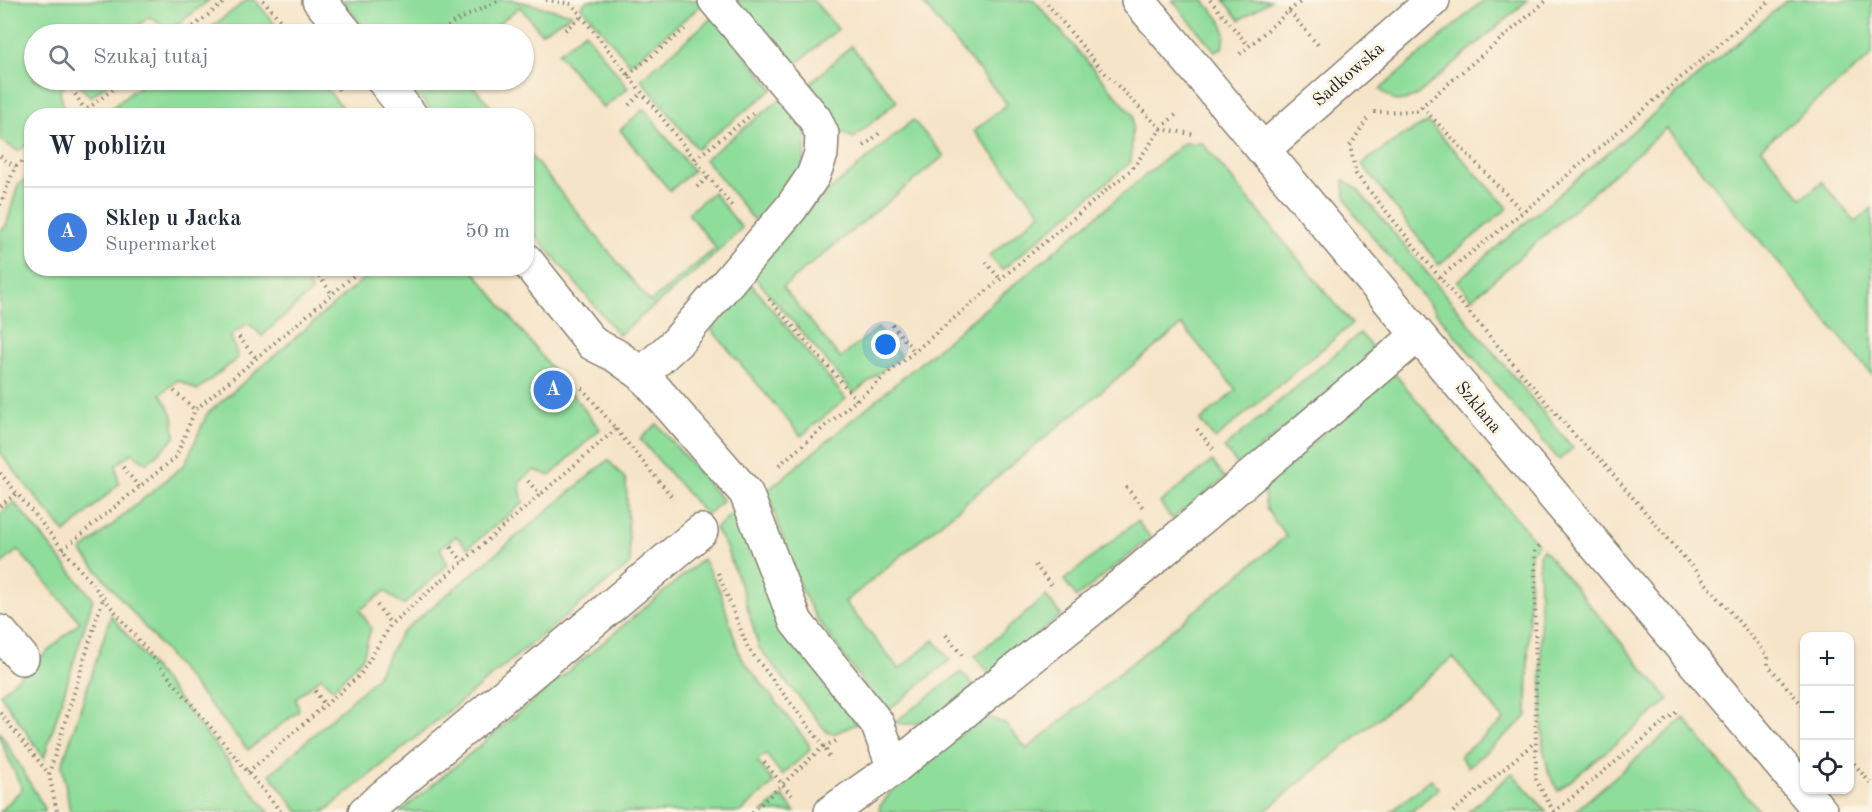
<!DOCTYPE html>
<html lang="pl">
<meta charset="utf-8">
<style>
body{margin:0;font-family:"Old Standard TT",serif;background:#f2f2f3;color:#1f2937}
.controls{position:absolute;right:18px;bottom:18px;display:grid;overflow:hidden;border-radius:12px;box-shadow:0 2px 4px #0004}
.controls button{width:54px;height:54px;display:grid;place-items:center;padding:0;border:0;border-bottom:2px solid #e0e1e3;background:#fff;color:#1f2937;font:30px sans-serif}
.you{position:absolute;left:886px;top:345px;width:21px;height:21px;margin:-15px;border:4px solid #fff;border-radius:50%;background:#1a73e8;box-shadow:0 0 0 9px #1a73e833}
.badge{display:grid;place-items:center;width:39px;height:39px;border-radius:50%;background:#1a73e8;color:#fff;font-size:20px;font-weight:700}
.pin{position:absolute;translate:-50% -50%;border:3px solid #fff;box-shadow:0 2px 6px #0006}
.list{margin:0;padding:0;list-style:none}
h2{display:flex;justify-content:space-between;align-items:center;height:78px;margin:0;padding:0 24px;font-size:26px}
h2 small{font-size:20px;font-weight:400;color:#747a83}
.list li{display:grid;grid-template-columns:39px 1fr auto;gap:18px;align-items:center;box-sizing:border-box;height:90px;padding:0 24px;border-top:2px solid #e0e1e3}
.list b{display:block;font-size:22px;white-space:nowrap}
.list p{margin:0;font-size:20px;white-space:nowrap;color:#747a83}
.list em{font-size:20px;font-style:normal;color:#747a83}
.icon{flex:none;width:33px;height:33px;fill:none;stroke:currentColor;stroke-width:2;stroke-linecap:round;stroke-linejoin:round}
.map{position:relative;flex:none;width:1872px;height:812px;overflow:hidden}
.search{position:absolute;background:#fff;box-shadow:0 2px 4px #0004;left:24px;top:24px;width:510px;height:66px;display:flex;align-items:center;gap:15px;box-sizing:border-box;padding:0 21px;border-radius:33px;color:#747a83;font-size:22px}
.panel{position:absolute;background:#fff;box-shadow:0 2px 4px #0004;left:24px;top:108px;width:510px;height:168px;border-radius:24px}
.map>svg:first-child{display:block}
.green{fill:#8fdd9b;stroke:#567c5c;stroke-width:1.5}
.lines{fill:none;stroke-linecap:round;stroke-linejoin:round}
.minor-casing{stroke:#888072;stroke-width:36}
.path{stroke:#888072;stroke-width:4;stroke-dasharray:1.5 4.5;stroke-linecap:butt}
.minor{stroke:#fff;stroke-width:33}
.labels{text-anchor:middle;stroke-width:6;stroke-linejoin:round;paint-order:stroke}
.street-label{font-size:18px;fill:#1c1c1c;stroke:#fcf5e5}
</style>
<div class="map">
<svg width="1872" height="812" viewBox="0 0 1872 812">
<rect width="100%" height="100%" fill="#fcf5e5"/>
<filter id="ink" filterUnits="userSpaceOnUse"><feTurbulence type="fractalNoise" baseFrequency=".0167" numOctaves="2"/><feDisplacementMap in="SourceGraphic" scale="12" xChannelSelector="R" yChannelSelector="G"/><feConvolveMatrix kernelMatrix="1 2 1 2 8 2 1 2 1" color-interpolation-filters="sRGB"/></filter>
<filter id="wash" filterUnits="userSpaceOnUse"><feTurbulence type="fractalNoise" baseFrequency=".008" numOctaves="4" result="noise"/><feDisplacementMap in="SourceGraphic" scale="24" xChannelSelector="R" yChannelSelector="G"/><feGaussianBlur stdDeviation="1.35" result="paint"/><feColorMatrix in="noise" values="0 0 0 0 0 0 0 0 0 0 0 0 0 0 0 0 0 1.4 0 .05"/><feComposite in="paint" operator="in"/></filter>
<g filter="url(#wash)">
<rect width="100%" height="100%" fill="#f5e4c8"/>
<path class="green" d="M 0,0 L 209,0 L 171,30 L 149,17 L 134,29 L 137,34 L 34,34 L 34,80 L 73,80 L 60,90 L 65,115 L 32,116 L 31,142 L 18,151 L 0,139 Z
M 247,0 L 255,0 L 283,34 L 202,34 Z
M 342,0 L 513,0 L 572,14 L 541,33 L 520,7 L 485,34 L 369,34 Z
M 588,0 L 701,0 L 703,4 L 630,64 L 581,6 Z
M 737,0 L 813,0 L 838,29 L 790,69 L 736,4 Z
M 920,0 L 1034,0 L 1133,115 L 1131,162 L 1002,270 L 989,256 L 1041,213 L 974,131 L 1007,104 Z
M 1172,0 L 1203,0 C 1217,16 1231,26 1222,48 L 1215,51 Z
M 1224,0 L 1271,0 L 1240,20 Z
M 1484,0 L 1528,0 L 1415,97 C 1395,103 1394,103 1380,89 Z
M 1787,0 L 1872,0 L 1872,55 L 1761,148 L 1802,198 L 1822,182 L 1855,222 L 1872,208 L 1872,375 L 1666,128 L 1472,299 L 1457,281 Z
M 714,16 L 773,89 L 697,149 L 641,79 Z
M 585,32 L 628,88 L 603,108 L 558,53 Z
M 851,46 L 897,101 L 854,138 L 837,131 L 811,90 L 811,83 Z
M 73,80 L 112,80 L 91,97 Z
M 147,80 L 319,80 L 349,115 L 103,115 Z
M 405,80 L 468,80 L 498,115 L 435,115 Z
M 782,98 L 807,134 L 803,168 L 758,225 L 705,159 Z
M 644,109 L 693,171 L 670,191 L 620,130 Z
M 913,120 L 944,156 L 783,287 L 840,358 L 878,328 L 900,356 L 854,393 L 752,274 L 809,208 Z
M 1428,122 L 1508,208 L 1439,265 L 1362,164 L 1402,136 Z
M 1184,143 L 1202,143 L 1352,324 L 1215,439 L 1200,421 L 1236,390 L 1182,325 L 845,602 L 899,669 L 934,640 L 950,660 L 885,713 L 817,619 L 798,583 L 767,491 Z
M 527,151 L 650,302 L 716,248 L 688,213 L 713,192 L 742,228 L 708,261 L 619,335 L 527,225 Z
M 31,174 L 32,268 L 314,269 L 306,276 L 311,292 L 262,336 L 248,323 L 231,336 L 238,358 L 197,390 L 178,380 L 161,394 L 173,415 L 175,438 L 147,463 L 132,453 L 116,465 L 119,484 L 65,533 L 0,453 L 0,231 L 6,226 L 18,185 Z
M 1344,180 L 1358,190 L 1573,448 L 1559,460 L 1354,214 L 1345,196 Z
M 376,268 L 472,269 L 600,429 L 550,476 L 534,470 L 519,483 L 523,503 L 468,548 L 456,536 L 440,548 L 448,565 L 403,605 L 385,591 L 360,610 L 371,628 L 363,657 L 333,689 L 321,677 L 296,698 L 299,711 L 248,750 L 81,551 L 185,464 L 207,414 Z
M 747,279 L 846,399 L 801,436 L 712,330 L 719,309 Z
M 1360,333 L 1372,347 L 1362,364 L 1239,466 L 1224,448 Z
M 1394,373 L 1538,544 L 1530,554 L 1527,716 L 1520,723 L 1468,767 L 1460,756 L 1504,720 L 1453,657 L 1264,812 L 879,812 L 880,806 L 890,793 L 984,715 L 1005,724 L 1027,749 L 1286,536 C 1269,511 1264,516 1264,484 Z
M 657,424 L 723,501 L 706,515 L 640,439 Z
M 608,460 L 626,480 L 630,564 L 324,812 L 298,812 L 270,774 L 375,679 L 401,633 Z
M 1212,461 L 1225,478 L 1172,519 L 1160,503 Z
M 14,502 L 93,599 L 44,758 L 0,694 L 80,622 L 18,550 L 0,565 L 0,514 Z
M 734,512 L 789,628 L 857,724 L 833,734 L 827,732 L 759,648 L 743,592 L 725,545 L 715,529 Z
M 1137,521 L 1151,538 L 1077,597 L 1064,580 Z
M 1543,549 L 1669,700 L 1558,791 L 1549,774 L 1543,747 L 1539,555 Z
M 703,559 L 720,591 L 740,656 L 808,743 L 810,750 L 782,775 L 766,754 L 757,761 L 774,783 L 741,812 L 699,812 L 697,810 L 694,812 L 400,812 Z
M 1046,596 L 1061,615 L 990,674 L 975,656 Z
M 111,615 L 269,812 L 70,812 L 62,765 Z
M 961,672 L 974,687 C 952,703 925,732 895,722 Z
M 1684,718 L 1760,812 L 1574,812 Z
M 0,732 L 44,807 L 45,812 L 0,812 L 22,789 L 0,739 Z
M 1512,773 L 1547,812 L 1468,812 Z
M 1431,779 L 1439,788 L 1411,812 L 1391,812 Z
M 782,796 L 795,812 L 763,812 Z"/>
</g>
<g filter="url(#ink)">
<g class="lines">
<defs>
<path id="minor" d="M 319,0 L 347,34
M 1138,0 L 1418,335 L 1821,812
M 383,80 L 411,116
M 1263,150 L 1433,0
M 526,260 L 593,344 L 615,355 L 642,374 L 746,493 L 796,622 L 877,723 L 894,768 L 831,812
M 642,374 L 677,342 L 791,208 L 813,176 L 821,154 L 822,134 L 815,119 L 715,0
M 0,632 L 22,658
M 894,768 L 1134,575 L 1418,335
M 365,812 L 701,531"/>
</defs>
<use href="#minor" class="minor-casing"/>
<path class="path" d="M 263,0 L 280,20
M 546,0 L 572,4 L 734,209
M 1210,0 L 1248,45
M 1289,11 L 1303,0
M 147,26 L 153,34
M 565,30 L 582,16
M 184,34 L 227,0
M 438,34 L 454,22 L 500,0
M 1240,54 L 1289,11 L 1318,45
M 628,75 L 685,29
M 330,80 L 342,93
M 72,89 L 85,110
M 629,105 L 642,93
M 1422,107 L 1522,211
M 1374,112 L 1416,111 L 1547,0
M 78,116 L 125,80
M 1367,119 L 1350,146 L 1356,174 L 1449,289 L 1577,438 L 1600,459 L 1768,656 L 1768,665 L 1804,707
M 1161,128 L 1178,113
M 1161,129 L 1193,134
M 864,146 L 882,131
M 0,156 L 15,167
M 695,159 L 755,112
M 697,187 L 709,177
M 0,205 L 15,167 L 32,154
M 986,262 L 1001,280
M 319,276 L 332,294
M 1440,277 L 1542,197 L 1771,0
M 769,299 L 857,400
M 892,325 L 915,352
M 239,337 L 256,358
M 582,388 L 673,498
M 174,391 L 195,410
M 1197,429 L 1215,451
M 779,465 L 1132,169 L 1161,129 L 1102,70 L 1044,0
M 123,467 L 139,487
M 0,473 L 281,812
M 528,481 L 540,495
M 1126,487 L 1145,510
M 0,506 L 17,493
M 1539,546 L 1535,552 L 1536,780 L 1554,812
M 451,547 L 463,562
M 63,549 L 176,457 L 195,410 L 363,268
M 1035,565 L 1053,587
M 718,573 L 748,648 L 824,746 L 838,740
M 377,605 L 391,624
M 946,635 L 964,658
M 315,691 L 325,705
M 0,713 L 49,774 L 57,812
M 1850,759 L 1872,785
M 764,762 L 792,796
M 248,772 L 361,674 L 391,624 L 616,429
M 49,774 L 103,598
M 752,812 L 824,746 L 831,761
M 1453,812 L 1535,742
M 1554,812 L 1679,710"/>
<use href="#minor" class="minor"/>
</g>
</g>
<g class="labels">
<g class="street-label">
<text transform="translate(1348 74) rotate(-41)" y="6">Sadkowska</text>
<text transform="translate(1479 407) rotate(50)" y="6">Szklana</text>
</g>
</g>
</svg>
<div class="controls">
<button>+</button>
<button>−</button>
<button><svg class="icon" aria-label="locate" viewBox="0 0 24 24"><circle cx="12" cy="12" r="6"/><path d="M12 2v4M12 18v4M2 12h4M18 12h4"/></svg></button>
</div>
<div class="you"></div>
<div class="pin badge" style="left:553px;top:390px;background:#3f7fe0">A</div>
<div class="search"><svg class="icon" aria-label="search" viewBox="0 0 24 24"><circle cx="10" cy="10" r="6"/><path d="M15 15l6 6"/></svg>Szukaj tutaj</div>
<section class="panel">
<h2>W pobliżu<small></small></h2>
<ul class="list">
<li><span class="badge" style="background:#3f7fe0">A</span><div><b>Sklep u Jacka</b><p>Supermarket</p></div><em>50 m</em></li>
</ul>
</section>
</div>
